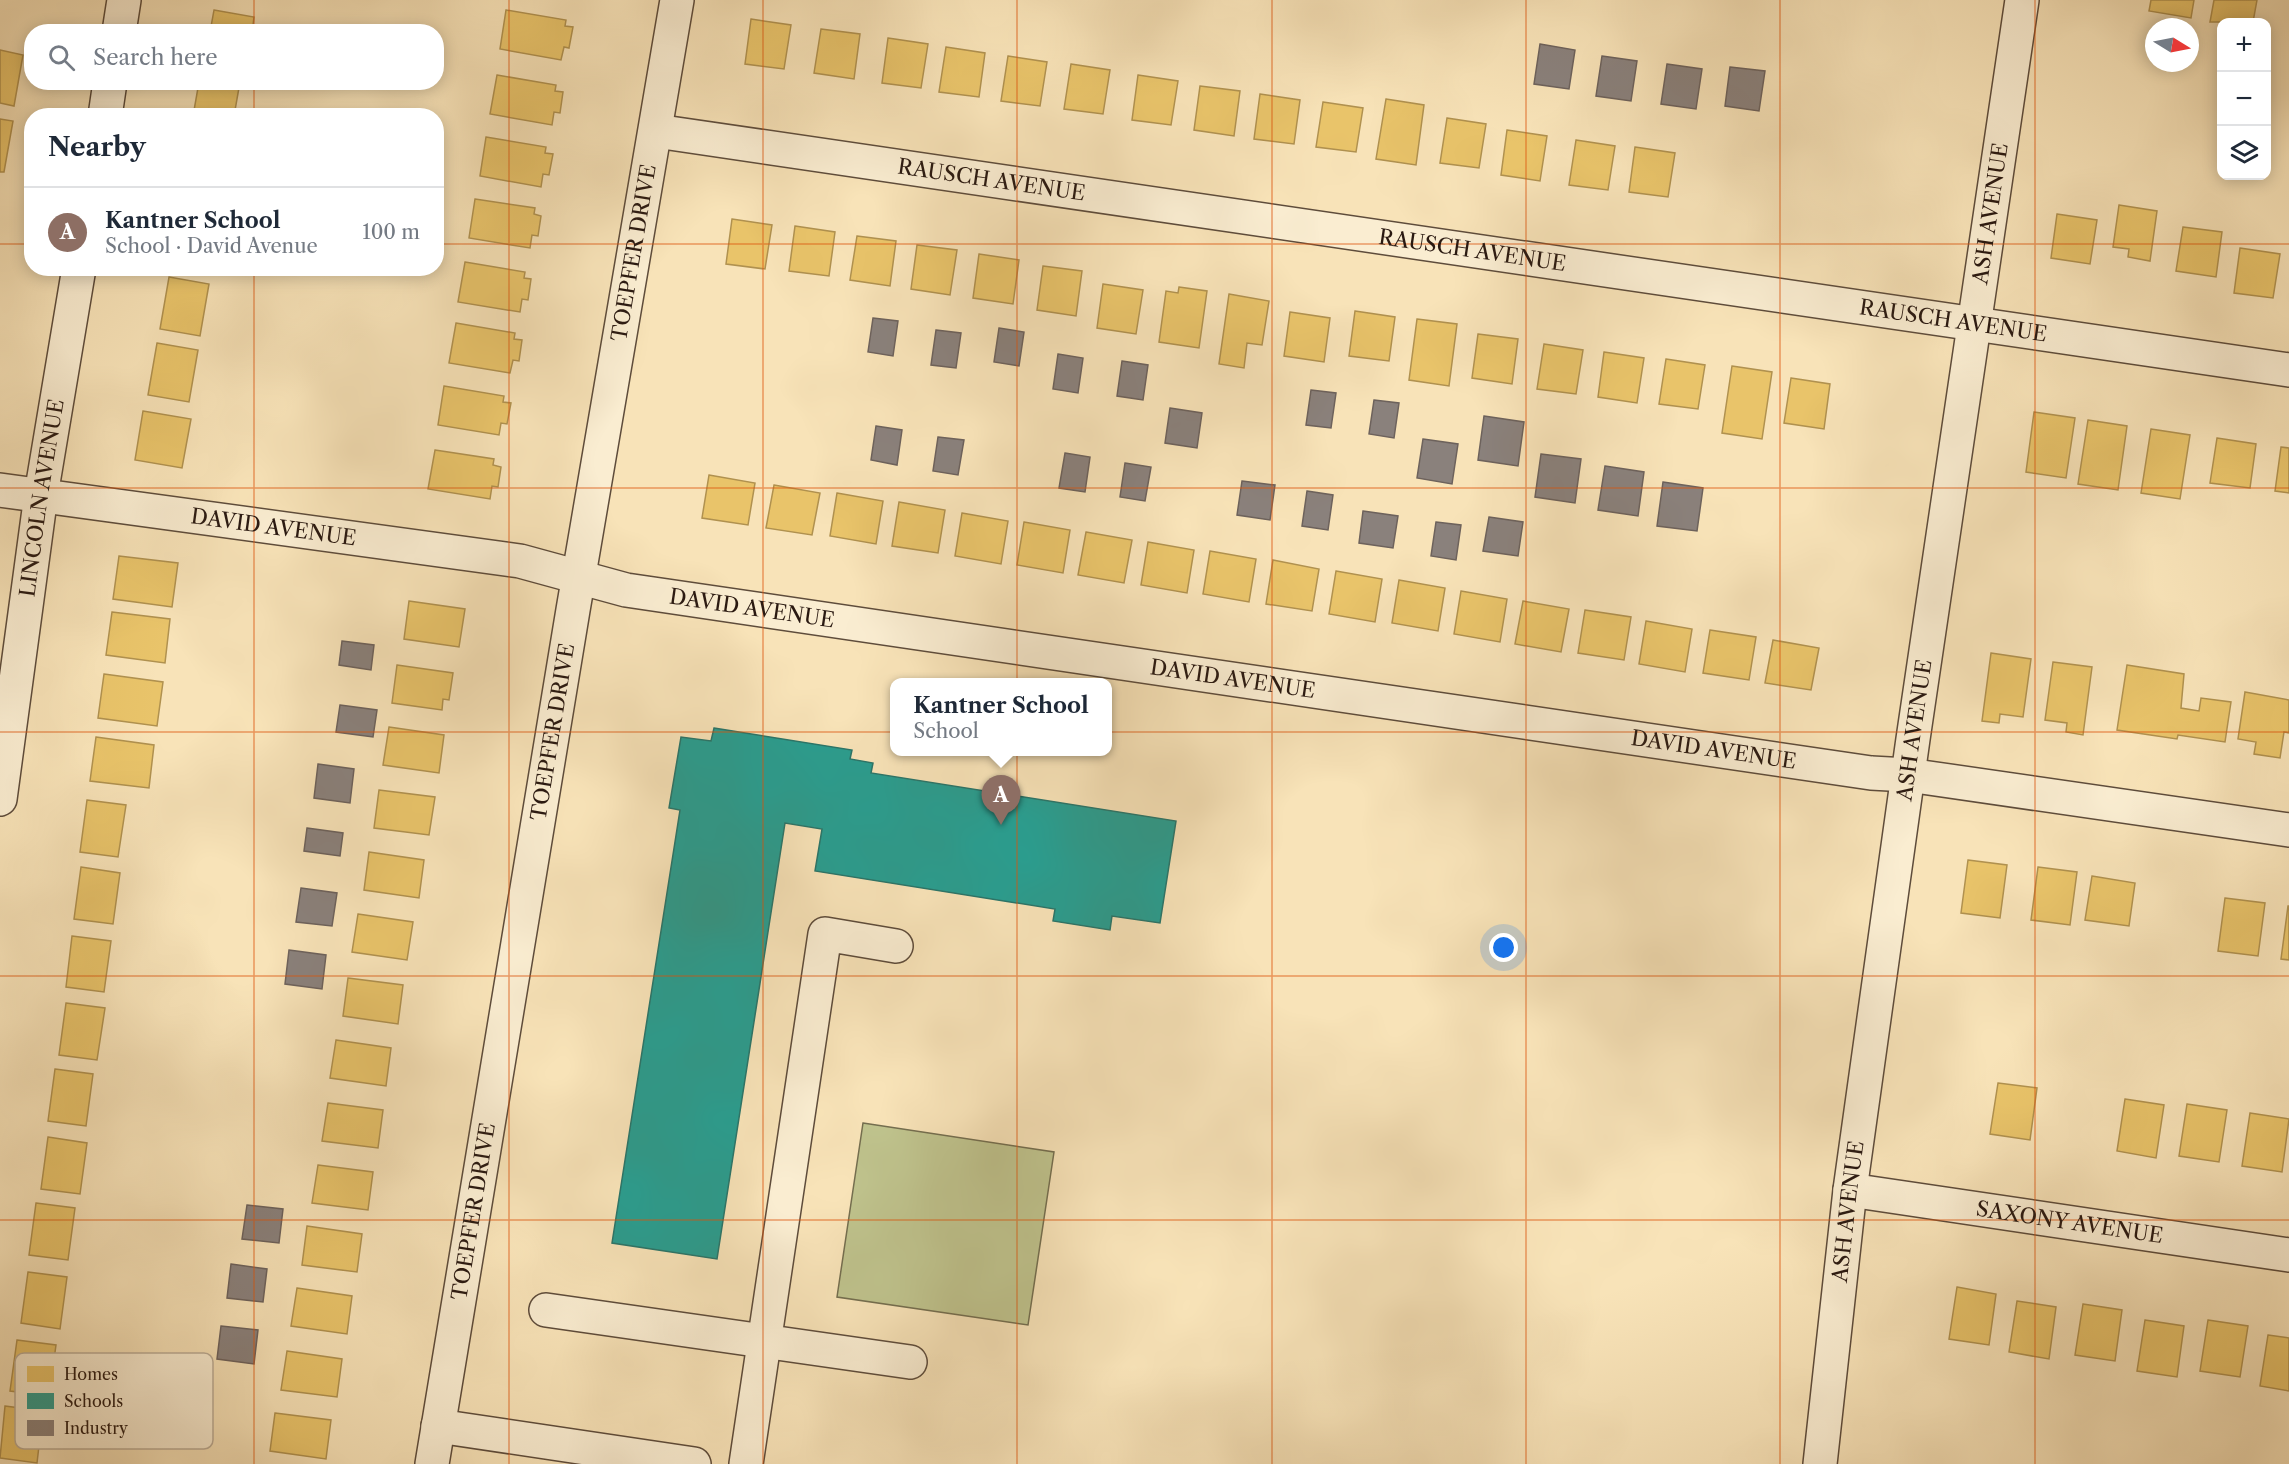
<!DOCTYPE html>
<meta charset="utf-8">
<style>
body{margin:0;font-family:"Libre Caslon Text",serif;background:#f2f2f3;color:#1f2937}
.controls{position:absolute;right:18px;top:18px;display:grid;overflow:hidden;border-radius:12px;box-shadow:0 3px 15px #0003}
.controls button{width:54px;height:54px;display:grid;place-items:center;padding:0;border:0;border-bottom:2px solid #e0e1e3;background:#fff;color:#1f2937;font:30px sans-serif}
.compass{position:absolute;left:2145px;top:18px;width:54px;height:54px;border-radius:50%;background:#fff;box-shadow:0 3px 15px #0003;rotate:100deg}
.you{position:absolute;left:1504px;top:948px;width:21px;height:21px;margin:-15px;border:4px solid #fff;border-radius:50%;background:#1a73e8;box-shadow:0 0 0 9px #1a73e833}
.badge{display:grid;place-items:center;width:39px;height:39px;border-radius:50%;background:#0f766e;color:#fff;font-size:20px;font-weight:700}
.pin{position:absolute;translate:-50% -50px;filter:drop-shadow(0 2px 3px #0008)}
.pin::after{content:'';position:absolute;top:32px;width:21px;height:18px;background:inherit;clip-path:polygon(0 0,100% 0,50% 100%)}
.popup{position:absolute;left:890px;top:678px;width:222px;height:78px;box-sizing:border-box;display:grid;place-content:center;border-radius:12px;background:#fff;filter:drop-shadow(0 2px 4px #0005);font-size:20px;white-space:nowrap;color:#747a83}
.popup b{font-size:22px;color:#1f2937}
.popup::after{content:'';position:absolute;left:50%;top:100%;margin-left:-12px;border:12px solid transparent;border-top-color:#fff}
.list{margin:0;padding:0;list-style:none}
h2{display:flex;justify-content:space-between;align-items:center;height:78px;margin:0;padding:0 24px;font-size:26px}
h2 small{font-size:20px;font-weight:400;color:#747a83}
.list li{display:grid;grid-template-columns:39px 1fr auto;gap:18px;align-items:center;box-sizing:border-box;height:90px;padding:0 24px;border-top:2px solid #e0e1e3}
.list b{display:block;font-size:22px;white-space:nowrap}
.list p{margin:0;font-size:20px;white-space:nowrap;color:#747a83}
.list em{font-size:20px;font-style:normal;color:#747a83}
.icon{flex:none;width:33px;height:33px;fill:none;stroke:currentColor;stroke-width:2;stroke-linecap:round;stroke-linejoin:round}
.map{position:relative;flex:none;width:2289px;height:1464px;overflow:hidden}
.search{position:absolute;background:#fff;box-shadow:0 3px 15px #0003;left:24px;top:24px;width:420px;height:66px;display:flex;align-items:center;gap:15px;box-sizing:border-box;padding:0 21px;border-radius:24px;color:#747a83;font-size:22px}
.panel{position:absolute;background:#fff;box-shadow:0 3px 15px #0003;left:24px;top:108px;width:420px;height:168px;border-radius:24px}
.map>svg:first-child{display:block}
.green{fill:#bfc38d;stroke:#746e4f;stroke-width:1.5}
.homes{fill:#e9c46a;stroke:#b0914f;stroke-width:1.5}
.schools{fill:#2a9d8f;stroke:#2a7569;stroke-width:1.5}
.industry{fill:#8a817c;stroke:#6d625c;stroke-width:1.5}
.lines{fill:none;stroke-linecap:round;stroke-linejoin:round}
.minor-casing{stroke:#5e4c3b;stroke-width:36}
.minor{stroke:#faedd1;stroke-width:33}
.grid{fill:none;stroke:#de560c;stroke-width:1.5;stroke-opacity:0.55}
.labels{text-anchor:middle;stroke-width:6;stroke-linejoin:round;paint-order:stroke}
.street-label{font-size:21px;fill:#2a1911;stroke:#faedd1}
.key{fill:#faedd1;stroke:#bcad97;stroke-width:1.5}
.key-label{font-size:16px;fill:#2a1911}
</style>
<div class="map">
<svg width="2289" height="1464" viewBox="0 0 2289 1464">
<rect width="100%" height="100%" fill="#f8e3b8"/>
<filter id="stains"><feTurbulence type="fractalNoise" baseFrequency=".00333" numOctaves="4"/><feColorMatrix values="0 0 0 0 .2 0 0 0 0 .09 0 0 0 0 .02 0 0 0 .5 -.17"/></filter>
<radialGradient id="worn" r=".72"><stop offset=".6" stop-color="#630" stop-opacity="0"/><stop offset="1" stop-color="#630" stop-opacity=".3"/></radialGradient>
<path class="green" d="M 863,1123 L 1054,1152 L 1028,1325 L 837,1297 Z"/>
<path class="homes" d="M 2151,0 L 2194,0 L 2191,18 L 2149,11 Z
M 2214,0 L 2257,0 L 2253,22 L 2210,22 Z
M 214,10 L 254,17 L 252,32 L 210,32 Z
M 506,10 L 566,20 L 565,26 L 573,27 L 569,48 L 564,47 L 561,60 L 500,49 Z
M 751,19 L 791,25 L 784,69 L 745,64 Z
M 821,29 L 860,34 L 854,79 L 814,73 Z
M 888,38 L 928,44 L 921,88 L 882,83 Z
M 946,47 L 985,53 L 979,97 L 939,92 Z
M 0,50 L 23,55 L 14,106 L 0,103 Z
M 1008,56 L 1047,62 L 1040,106 L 1001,101 Z
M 1071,64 L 1110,70 L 1103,114 L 1064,109 Z
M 497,75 L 556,85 L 555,91 L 563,92 L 560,113 L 554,112 L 552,125 L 490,114 Z
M 1138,75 L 1178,81 L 1171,125 L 1132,120 Z
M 199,82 L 240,82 L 234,116 L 193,116 Z
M 1200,86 L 1240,91 L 1234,136 L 1194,130 Z
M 1260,94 L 1300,100 L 1294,144 L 1254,139 Z
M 1386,99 L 1424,105 L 1416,165 L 1376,159 Z
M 1323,102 L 1363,108 L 1356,152 L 1316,147 Z
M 1447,118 L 1486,124 L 1479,168 L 1440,163 Z
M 0,119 L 13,121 L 4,172 L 0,172 Z
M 1507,130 L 1547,136 L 1540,181 L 1501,175 Z
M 486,137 L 546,147 L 545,153 L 553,154 L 549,175 L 543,174 L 541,187 L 480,176 Z
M 1576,140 L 1615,146 L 1608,190 L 1569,185 Z
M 1635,147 L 1675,153 L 1668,197 L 1629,192 Z
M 475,199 L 535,208 L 534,214 L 541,216 L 538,236 L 532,235 L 530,248 L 469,238 Z
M 2119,205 L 2157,211 L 2150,261 L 2128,257 L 2129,249 L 2113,247 Z
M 2057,214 L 2097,220 L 2090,264 L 2051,258 Z
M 732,219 L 772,225 L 765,269 L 726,264 Z
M 795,226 L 835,232 L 829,276 L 789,271 Z
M 2183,227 L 2222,232 L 2216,277 L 2176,271 Z
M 857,236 L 896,241 L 890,286 L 850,280 Z
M 917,245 L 957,250 L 950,295 L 911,289 Z
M 2240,248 L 2280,254 L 2273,298 L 2234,293 Z
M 979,254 L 1019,260 L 1013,304 L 973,298 Z
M 465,262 L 525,272 L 524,278 L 531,279 L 528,300 L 522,299 L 520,312 L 458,302 Z
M 1043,266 L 1082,271 L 1076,316 L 1037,310 Z
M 169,277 L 209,284 L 200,336 L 160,329 Z
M 1103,284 L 1143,290 L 1136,334 L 1097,328 Z
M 1179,287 L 1207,291 L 1199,348 L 1159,342 L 1166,291 L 1178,293 Z
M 1229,294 L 1269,301 L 1262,345 L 1247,343 L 1244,368 L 1219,364 Z
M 1355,311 L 1395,317 L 1389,361 L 1349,356 Z
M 1290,312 L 1330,318 L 1324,362 L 1284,356 Z
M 1417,319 L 1457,324 L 1449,386 L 1409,380 Z
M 456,323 L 515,333 L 514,339 L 522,340 L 519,361 L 513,360 L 510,373 L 449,363 Z
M 1478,334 L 1518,339 L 1512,384 L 1472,378 Z
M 157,343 L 198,350 L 189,402 L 148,395 Z
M 1544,344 L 1583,350 L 1576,394 L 1537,389 Z
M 1604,352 L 1644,358 L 1637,403 L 1598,397 Z
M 1666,359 L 1705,365 L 1698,409 L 1659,404 Z
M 1732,366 L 1772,372 L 1762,439 L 1722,433 Z
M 1791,378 L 1830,384 L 1824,429 L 1784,423 Z
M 444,386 L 504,396 L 503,402 L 511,403 L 507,424 L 501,423 L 499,435 L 438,425 Z
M 143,411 L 191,419 L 182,468 L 135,460 Z
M 2034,412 L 2075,418 L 2066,478 L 2026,472 Z
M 2088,420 L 2127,426 L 2118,490 L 2078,484 Z
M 2151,429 L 2190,435 L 2180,499 L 2141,493 Z
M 2217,438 L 2256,444 L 2250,488 L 2210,483 Z
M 2281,447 L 2289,448 L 2289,493 L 2275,491 Z
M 435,450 L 494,459 L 493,465 L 501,467 L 498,487 L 492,486 L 490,499 L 428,489 Z
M 709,475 L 755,483 L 748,525 L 702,518 Z
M 774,485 L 820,493 L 812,535 L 766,528 Z
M 837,493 L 883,501 L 876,544 L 830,536 Z
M 899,502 L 945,510 L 938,553 L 892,546 Z
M 962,513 L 1008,521 L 1001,564 L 955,556 Z
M 1024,522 L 1070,530 L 1063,573 L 1017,565 Z
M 1086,532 L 1132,540 L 1124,583 L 1078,575 Z
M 1148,542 L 1194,550 L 1187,593 L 1141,585 Z
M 1210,551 L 1256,559 L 1249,602 L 1203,594 Z
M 119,556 L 178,563 L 172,607 L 113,599 Z
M 1273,560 L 1319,569 L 1312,611 L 1266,604 Z
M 1336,571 L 1382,579 L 1375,622 L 1329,614 Z
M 1399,580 L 1445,588 L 1438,631 L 1392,623 Z
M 1461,591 L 1507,599 L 1500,642 L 1454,634 Z
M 409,601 L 465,609 L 459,647 L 404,639 Z
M 1523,601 L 1569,609 L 1561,652 L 1515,644 Z
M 1585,610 L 1631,617 L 1624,660 L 1578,653 Z
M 112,612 L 170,619 L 165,663 L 106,655 Z
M 1646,621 L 1692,629 L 1685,672 L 1639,664 Z
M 1710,630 L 1756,637 L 1749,680 L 1703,673 Z
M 1773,640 L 1819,648 L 1811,690 L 1765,683 Z
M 1991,653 L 2031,659 L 2023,717 L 2000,714 L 1999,723 L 1982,721 Z
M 2053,662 L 2092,667 L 2083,735 L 2066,732 L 2067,723 L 2045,720 Z
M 397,665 L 453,673 L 449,700 L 443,699 L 442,710 L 392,703 Z
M 2127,665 L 2184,674 L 2181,708 L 2199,711 L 2201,698 L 2231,702 L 2225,742 L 2178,735 L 2177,739 L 2117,730 Z
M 104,674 L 163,682 L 157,726 L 98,718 Z
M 2245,692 L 2289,700 L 2289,733 L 2284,732 L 2280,758 L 2254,754 L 2256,742 L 2238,739 Z
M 389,727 L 444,735 L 439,773 L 383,765 Z
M 96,737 L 154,745 L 149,788 L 90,781 Z
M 379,790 L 435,797 L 429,835 L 374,828 Z
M 87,800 L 126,805 L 118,857 L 80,852 Z
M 369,852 L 424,860 L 419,898 L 364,890 Z
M 1968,860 L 2007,865 L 2000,918 L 1961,913 Z
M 81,867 L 120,873 L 113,924 L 74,919 Z
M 2038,867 L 2077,872 L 2070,925 L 2031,920 Z
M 2092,876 L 2135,883 L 2129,926 L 2085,920 Z
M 2225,898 L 2265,903 L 2258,956 L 2218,951 Z
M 2288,906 L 2289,906 L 2289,960 L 2281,959 Z
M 358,914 L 413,922 L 407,960 L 352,952 Z
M 72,936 L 111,941 L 104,992 L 66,987 Z
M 348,978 L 403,985 L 398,1024 L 343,1016 Z
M 66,1003 L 105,1008 L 97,1060 L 59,1055 Z
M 336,1040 L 391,1048 L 386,1086 L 330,1078 Z
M 55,1069 L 93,1074 L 86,1126 L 48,1121 Z
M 1998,1083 L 2037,1088 L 2030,1140 L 1990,1134 Z
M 2125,1099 L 2164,1105 L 2156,1158 L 2117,1151 Z
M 328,1103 L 383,1110 L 378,1148 L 322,1141 Z
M 2187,1104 L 2227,1110 L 2219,1162 L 2179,1156 Z
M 2250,1113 L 2289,1119 L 2282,1172 L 2242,1166 Z
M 48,1137 L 87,1143 L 80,1194 L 41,1189 Z
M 318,1165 L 373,1172 L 368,1210 L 312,1203 Z
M 36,1203 L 75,1208 L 68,1260 L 29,1255 Z
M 307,1226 L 362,1234 L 357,1272 L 302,1265 Z
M 28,1272 L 67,1277 L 60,1329 L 21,1323 Z
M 1957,1287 L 1996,1294 L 1989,1345 L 1949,1339 Z
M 297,1288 L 352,1296 L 347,1334 L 291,1326 Z
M 2017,1301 L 2056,1307 L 2049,1359 L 2009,1352 Z
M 2083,1304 L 2122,1310 L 2115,1361 L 2075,1355 Z
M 2145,1320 L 2184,1326 L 2177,1377 L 2137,1371 Z
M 2208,1320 L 2248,1326 L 2240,1377 L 2200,1371 Z
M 2268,1335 L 2289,1338 L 2289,1391 L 2260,1386 Z
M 17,1340 L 56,1345 L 49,1396 L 10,1391 Z
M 287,1351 L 342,1359 L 337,1397 L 281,1390 Z
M 5,1406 L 43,1411 L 37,1463 L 0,1458 Z
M 275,1413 L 331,1420 L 326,1459 L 270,1451 Z"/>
<path class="schools" d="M 714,728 L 852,750 L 850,759 L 873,763 L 871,773 L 1176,821 L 1160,923 L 1112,916 L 1110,930 L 1053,921 L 1055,909 L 815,871 L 822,829 L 785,823 L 717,1259 L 612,1243 L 680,810 L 669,808 L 681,737 L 711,741 Z"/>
<path class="industry" d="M 1540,44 L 1575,50 L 1569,89 L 1534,84 Z
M 1602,56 L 1637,61 L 1631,101 L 1596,96 Z
M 1667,64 L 1702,69 L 1696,109 L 1661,104 Z
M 1730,67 L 1765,71 L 1759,111 L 1725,106 Z
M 873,318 L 898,321 L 893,356 L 868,352 Z
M 999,328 L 1024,332 L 1019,366 L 994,362 Z
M 936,330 L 961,333 L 956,368 L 931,365 Z
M 1058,354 L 1083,358 L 1078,393 L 1053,389 Z
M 1122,361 L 1148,365 L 1143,400 L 1117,396 Z
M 1311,390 L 1336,393 L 1331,428 L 1306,425 Z
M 1374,400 L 1399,403 L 1394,438 L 1369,434 Z
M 1170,408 L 1202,413 L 1197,448 L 1165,443 Z
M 1484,416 L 1524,422 L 1518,466 L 1478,460 Z
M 876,426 L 902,430 L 897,465 L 871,460 Z
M 938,437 L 964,440 L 958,475 L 933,471 Z
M 1423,439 L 1458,444 L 1452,484 L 1417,478 Z
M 1065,453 L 1090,457 L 1085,492 L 1059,488 Z
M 1541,454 L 1581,459 L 1575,503 L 1535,497 Z
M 1125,463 L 1151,467 L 1145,501 L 1120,497 Z
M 1605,466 L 1644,472 L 1638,516 L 1598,510 Z
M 1242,481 L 1275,485 L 1270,520 L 1237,515 Z
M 1663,482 L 1703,488 L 1697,531 L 1657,526 Z
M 1307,491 L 1333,495 L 1328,530 L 1302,526 Z
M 1363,511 L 1398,516 L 1393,548 L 1359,543 Z
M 1489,517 L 1523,522 L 1518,556 L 1483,551 Z
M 1436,522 L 1461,525 L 1456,560 L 1431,556 Z
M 342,641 L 374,645 L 371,670 L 339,665 Z
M 340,705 L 377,710 L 373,737 L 336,732 Z
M 318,764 L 354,769 L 350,803 L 314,798 Z
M 307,828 L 343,833 L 340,856 L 304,851 Z
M 301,888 L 337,893 L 332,926 L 296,922 Z
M 289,950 L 326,955 L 322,989 L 285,984 Z
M 247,1205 L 283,1209 L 279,1243 L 242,1239 Z
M 231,1264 L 267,1269 L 263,1302 L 227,1298 Z
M 221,1326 L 258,1330 L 254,1364 L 217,1359 Z"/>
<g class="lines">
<defs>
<g id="minor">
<path d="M 119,32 L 124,0"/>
<path d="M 105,116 L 110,82"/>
<path id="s1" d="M 656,131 L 2289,370"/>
<path id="s2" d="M 0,490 L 520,561 L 626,590 L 1871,773 L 1908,775 L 2289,830"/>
<path id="s3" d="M 0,799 L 41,495 L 79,268"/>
<path id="s4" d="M 1850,1190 L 2289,1255"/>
<path d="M 546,1310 L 910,1362"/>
<path d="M 438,1426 L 694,1464"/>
<path id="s5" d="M 432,1464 L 573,610 L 677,0"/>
<path d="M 746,1464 L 825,934 L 896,946"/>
<path id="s6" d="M 1820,1464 L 1850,1190 L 1913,739 L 2022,0"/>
</g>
</defs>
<use href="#minor" class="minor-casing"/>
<use href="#minor" class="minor"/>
</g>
<path class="grid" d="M 254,0 L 254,32M 509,0 L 509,1464M 763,0 L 763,1464M 1017,0 L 1017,1464M 1272,0 L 1272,1464M 1526,0 L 1526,1464M 1780,0 L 1780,1464M 2035,0 L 2035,1464M 254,82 L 254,116M 0,244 L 32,244M 436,244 L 2289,244M 254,268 L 254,1464M 0,488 L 2289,488M 0,732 L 2289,732M 0,976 L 2289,976M 0,1220 L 2289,1220"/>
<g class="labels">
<g class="street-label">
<text dy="7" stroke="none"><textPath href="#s1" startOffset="339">RAUSCH AVENUE</textPath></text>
<text dy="7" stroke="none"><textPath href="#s6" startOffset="1262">ASH AVENUE</textPath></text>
<text dy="7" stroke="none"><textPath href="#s1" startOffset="825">RAUSCH AVENUE</textPath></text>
<text dy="7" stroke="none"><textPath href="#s5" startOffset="1228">TOEPFER DRIVE</textPath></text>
<text dy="7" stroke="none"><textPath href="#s1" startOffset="1311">RAUSCH AVENUE</textPath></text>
<text dy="7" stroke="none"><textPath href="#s3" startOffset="304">LINCOLN AVENUE</textPath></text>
<text dy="7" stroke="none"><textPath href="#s2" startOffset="276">DAVID AVENUE</textPath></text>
<text dy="7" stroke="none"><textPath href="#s2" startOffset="762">DAVID AVENUE</textPath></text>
<text dy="7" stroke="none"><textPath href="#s2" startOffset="1248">DAVID AVENUE</textPath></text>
<text dy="7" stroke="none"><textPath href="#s6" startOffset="740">ASH AVENUE</textPath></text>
<text dy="7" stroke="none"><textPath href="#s5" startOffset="742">TOEPFER DRIVE</textPath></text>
<text dy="7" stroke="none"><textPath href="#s2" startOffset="1734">DAVID AVENUE</textPath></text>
<text dy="7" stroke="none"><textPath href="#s5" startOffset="256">TOEPFER DRIVE</textPath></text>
<text dy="7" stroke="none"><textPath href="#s6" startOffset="254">ASH AVENUE</textPath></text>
<text dy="7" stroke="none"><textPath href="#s4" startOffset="222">SAXONY AVENUE</textPath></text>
</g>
</g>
<rect x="15" y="1353" width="198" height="96" rx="9" class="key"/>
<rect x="27" y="1366" width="27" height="16" fill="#e9c46a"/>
<rect x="27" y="1393" width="27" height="16" fill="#2a9d8f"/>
<rect x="27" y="1420" width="27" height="16" fill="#8a817c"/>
<g class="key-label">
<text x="64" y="1380">Homes</text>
<text x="64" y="1407">Schools</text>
<text x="64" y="1434">Industry</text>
</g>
<rect width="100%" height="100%" filter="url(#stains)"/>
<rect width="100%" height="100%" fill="url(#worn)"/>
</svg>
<div class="controls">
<button>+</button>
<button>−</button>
<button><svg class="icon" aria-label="layers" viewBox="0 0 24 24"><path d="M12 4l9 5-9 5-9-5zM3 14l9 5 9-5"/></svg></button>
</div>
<svg class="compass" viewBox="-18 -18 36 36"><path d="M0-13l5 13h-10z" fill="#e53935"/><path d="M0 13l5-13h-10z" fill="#747a83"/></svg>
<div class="you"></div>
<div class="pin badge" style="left:1001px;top:825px;background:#8d6e63">A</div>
<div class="popup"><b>Kantner School</b>School</div>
<div class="search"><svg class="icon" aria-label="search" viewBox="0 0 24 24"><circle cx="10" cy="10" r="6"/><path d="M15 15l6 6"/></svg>Search here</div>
<section class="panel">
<h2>Nearby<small></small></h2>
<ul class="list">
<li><span class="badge" style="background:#8d6e63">A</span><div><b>Kantner School</b><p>School · David Avenue</p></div><em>100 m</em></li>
</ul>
</section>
</div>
